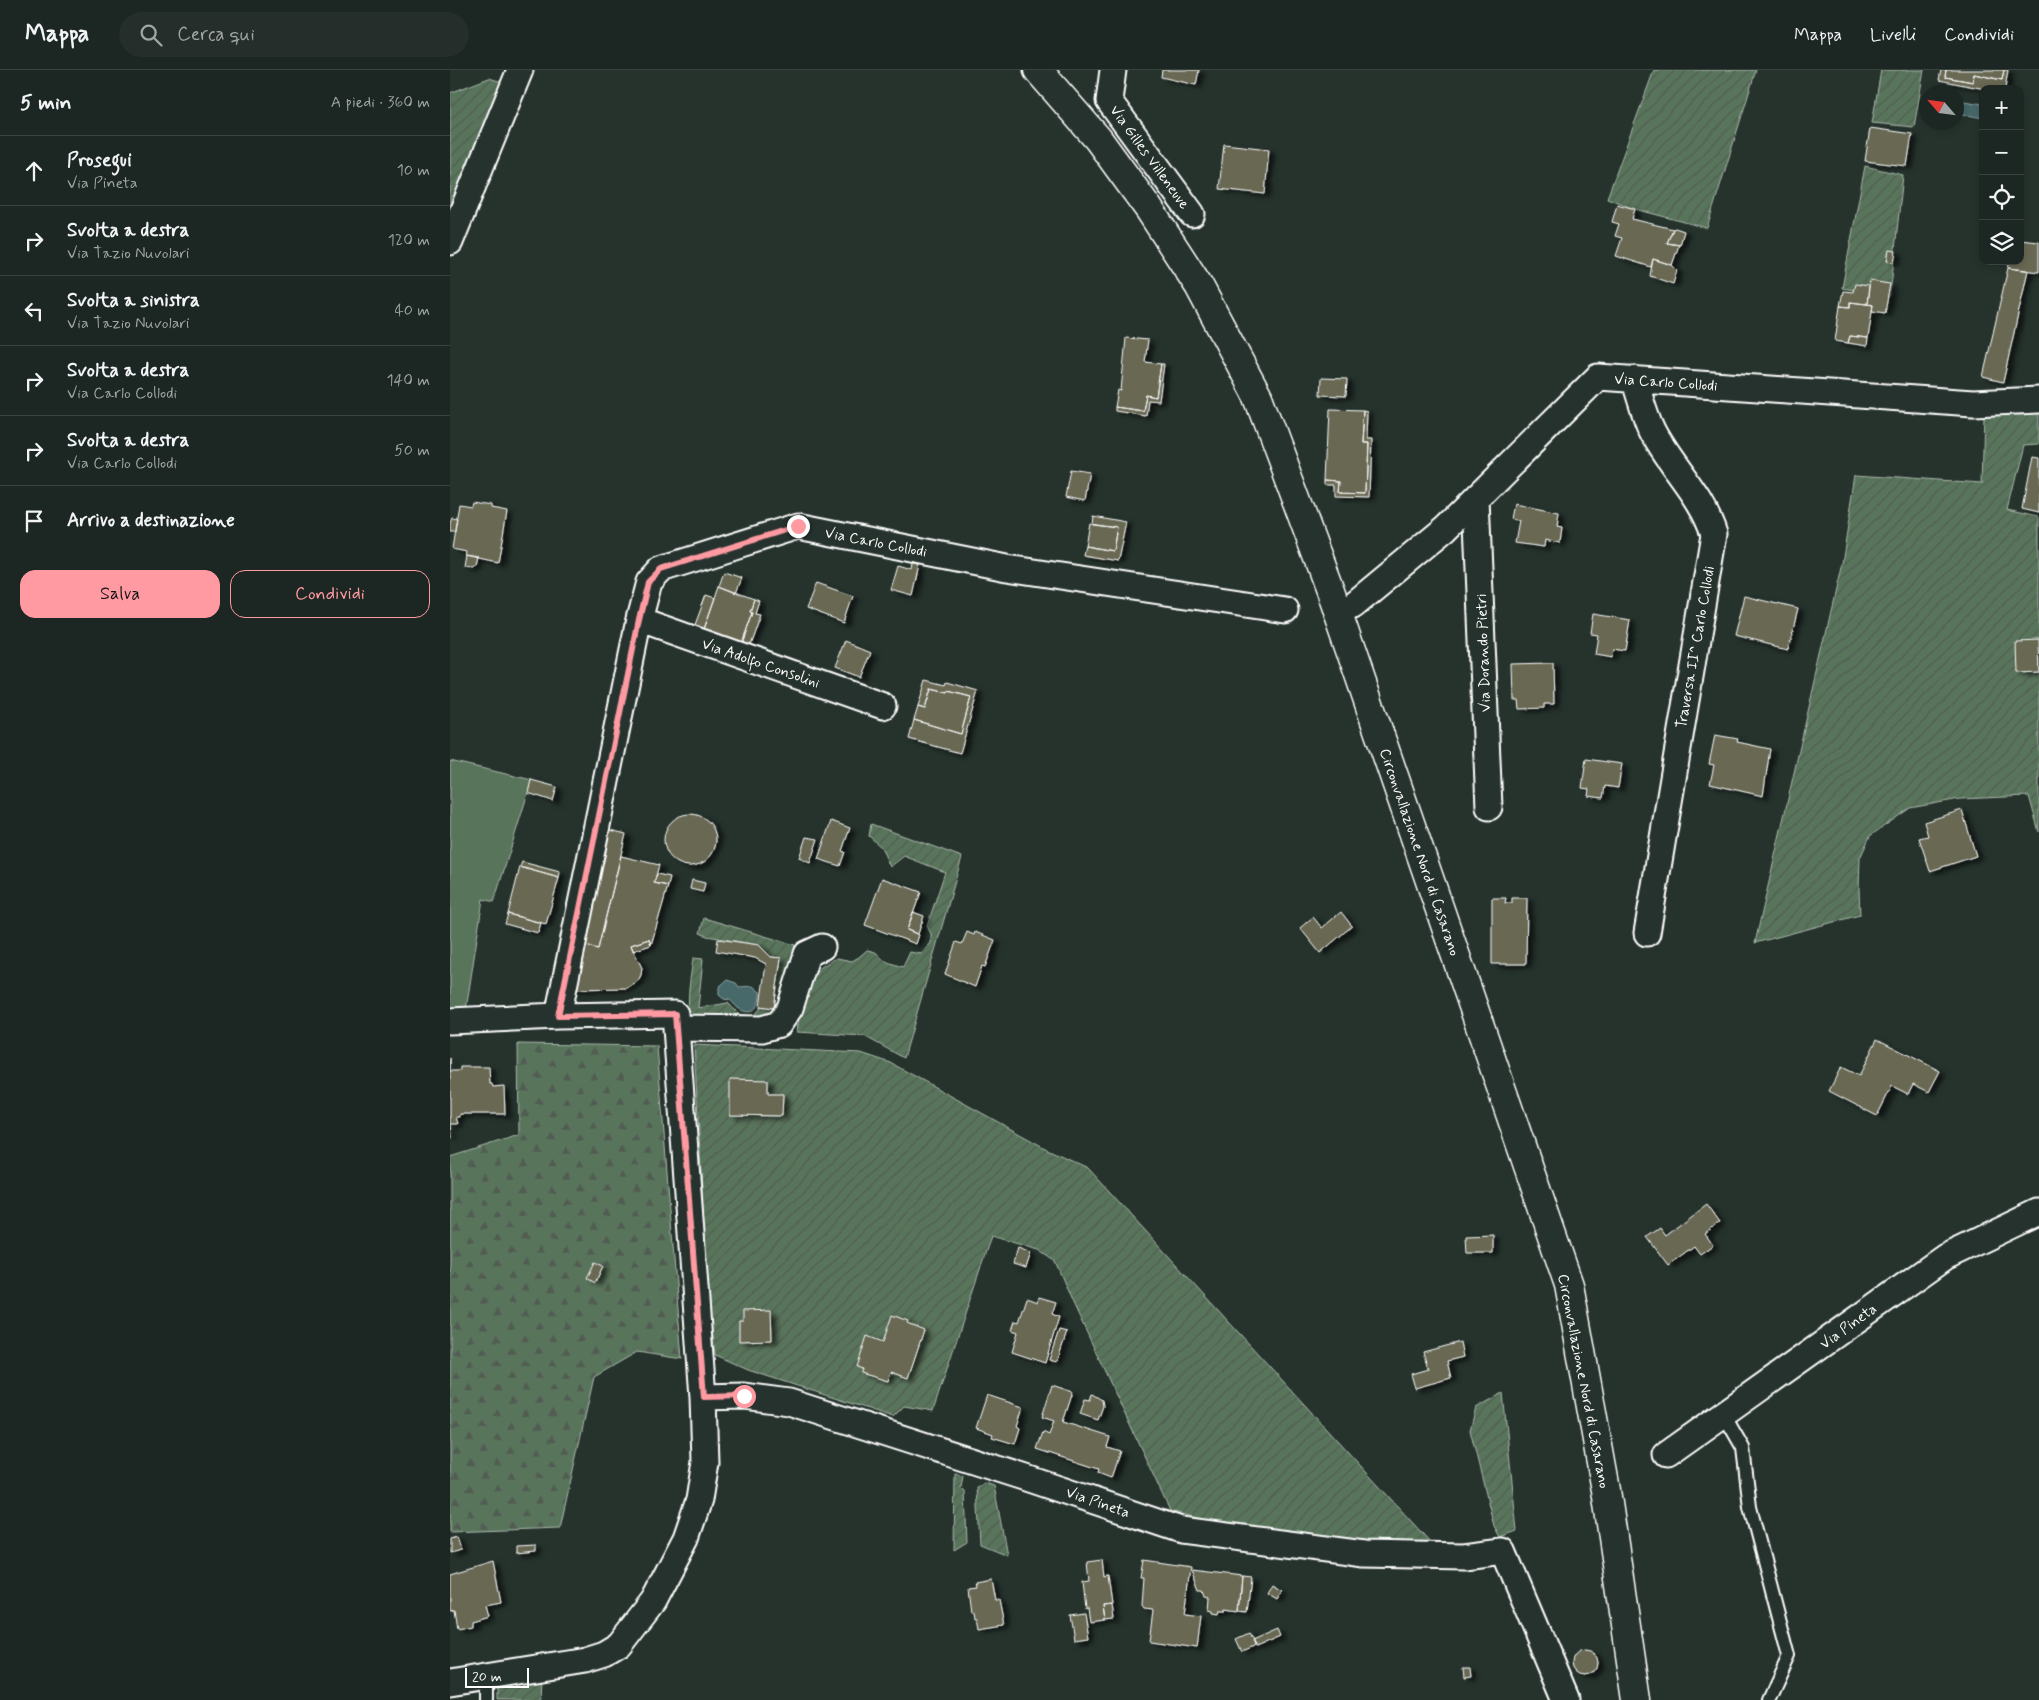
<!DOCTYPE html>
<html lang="it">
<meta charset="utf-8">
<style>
body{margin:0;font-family:Mynerve,sans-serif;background:#252e2a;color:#f1f3f6}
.controls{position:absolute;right:15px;top:15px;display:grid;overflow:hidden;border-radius:10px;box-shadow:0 2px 8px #0003}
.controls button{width:45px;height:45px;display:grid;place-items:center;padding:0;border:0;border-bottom:1px solid #3a4340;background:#1c2622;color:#f1f3f6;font:25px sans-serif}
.compass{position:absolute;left:1469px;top:15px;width:45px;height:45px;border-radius:50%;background:#1c2622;box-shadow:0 2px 8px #0003;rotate:298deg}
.scale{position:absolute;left:15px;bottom:12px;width:64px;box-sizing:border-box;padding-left:5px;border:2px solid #fff;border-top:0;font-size:14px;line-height:18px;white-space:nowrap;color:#fff;-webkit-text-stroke:4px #26332d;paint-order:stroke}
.stop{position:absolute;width:15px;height:15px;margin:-11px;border:4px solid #ff9aa2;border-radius:50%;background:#fff}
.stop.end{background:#ff9aa2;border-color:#fff;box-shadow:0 1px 5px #0008}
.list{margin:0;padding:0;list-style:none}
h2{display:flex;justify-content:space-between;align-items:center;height:65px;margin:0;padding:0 20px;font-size:21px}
h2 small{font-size:16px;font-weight:400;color:#a0a5a5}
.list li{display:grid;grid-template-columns:32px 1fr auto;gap:15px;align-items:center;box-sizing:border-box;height:70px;padding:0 20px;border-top:1px solid #3a4340}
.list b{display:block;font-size:19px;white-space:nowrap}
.list p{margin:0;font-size:16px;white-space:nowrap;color:#a0a5a5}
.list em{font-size:16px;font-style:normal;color:#a0a5a5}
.actions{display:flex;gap:10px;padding:15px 20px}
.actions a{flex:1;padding:11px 0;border:1px solid #ff9aa2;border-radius:15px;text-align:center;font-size:18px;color:#ff9aa2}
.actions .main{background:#ff9aa2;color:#111}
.icon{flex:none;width:28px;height:28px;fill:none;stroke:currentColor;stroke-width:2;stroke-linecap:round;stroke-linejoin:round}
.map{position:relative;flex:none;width:1589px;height:1630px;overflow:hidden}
header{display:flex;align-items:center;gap:30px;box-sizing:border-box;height:70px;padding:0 25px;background:#1c2622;border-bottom:1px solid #3a4340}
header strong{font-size:24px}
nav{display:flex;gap:28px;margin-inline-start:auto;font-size:18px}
.search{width:350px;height:45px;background:#252e2a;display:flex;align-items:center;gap:12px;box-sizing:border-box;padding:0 18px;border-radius:28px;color:#a0a5a5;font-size:19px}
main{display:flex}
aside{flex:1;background:#1c2622}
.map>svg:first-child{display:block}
.green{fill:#59745b;stroke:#acbaad}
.forest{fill:url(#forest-firs);stroke:#acbaad}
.garden{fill:url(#garden-furrows);stroke:#acbaad}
.water{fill:#46696b;stroke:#90a5a6}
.building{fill:#676852;stroke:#fff;filter:url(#shadow)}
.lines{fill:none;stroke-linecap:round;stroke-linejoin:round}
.lane-casing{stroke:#fff;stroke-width:16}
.street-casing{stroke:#fff;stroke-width:29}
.primary-casing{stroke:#fff;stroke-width:31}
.lane{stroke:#26332d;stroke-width:12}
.street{stroke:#26332d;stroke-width:25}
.primary{stroke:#26332d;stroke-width:28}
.route{stroke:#ff9aa2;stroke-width:6}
.labels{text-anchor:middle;stroke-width:5;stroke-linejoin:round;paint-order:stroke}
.street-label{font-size:15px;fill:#fff;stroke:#26332d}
</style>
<header>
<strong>Mappa</strong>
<div class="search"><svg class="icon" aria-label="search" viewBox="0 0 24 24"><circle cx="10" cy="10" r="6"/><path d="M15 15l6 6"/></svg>Cerca qui</div>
<nav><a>Mappa</a><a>Livelli</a><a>Condividi</a></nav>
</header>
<main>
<aside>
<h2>5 min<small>A piedi · 360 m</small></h2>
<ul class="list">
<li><svg class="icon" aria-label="ahead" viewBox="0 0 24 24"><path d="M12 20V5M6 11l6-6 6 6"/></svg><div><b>Prosegui</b><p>Via Pineta</p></div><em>10 m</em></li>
<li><svg class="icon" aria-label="right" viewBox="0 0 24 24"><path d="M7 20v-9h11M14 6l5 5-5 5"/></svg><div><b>Svolta a destra</b><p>Via Tazio Nuvolari</p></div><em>120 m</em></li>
<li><svg class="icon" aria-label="left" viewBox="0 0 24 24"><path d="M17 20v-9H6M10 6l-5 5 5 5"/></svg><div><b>Svolta a sinistra</b><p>Via Tazio Nuvolari</p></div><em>40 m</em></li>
<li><svg class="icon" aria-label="right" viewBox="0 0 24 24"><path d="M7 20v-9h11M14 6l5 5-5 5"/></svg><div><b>Svolta a destra</b><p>Via Carlo Collodi</p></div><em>140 m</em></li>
<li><svg class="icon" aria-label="right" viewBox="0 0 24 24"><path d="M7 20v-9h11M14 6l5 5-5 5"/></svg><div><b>Svolta a destra</b><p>Via Carlo Collodi</p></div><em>50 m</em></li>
<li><svg class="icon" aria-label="arrive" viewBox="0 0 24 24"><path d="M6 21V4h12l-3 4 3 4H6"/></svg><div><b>Arrivo a destinazione</b></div></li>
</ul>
<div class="actions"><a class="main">Salva</a><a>Condividi</a></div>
</aside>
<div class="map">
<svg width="1589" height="1630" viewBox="0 0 1589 1630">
<defs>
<pattern id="forest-firs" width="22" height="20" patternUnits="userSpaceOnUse" patternTransform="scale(1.25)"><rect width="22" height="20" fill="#59745b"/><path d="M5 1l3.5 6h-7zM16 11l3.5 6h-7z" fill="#515c52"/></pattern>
<pattern id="garden-furrows" width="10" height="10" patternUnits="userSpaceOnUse" patternTransform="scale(1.25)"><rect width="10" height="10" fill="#59745b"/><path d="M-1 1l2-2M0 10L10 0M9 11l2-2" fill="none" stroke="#515c52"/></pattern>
<filter id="shadow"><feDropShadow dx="5.5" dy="3" stdDeviation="2.5" flood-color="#0009"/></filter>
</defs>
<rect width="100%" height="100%" fill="#26332d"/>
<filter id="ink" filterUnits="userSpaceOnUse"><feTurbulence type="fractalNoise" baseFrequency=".02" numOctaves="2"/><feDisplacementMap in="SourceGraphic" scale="10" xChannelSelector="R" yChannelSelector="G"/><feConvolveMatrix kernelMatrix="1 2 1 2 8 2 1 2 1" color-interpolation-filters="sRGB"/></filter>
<g filter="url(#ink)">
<path class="green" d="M 0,691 L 82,710 L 44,832 L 33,829 L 16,940 L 0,941 Z"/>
<path class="forest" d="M 68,974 L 207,976 L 232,1289 L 187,1282 L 144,1307 L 110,1458 L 0,1462 L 0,1087 L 69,1065 Z"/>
<path class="garden" d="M 1204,0 L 1306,0 L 1257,158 L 1185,139 L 1157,128 Z
M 1431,0 L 1474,0 L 1464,57 L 1422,53 Z
M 39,8 L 52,12 L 0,141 L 0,23 Z
M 1415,96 L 1453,105 L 1440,226 L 1392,218 Z
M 1589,343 L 1589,374 L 1573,375 L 1557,440 L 1589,447 L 1589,762 L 1579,726 L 1510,729 L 1460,738 L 1420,766 L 1410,788 L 1409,819 L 1410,845 L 1305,873 L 1392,493 L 1406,405 L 1532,414 L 1534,344 Z
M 421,754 L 512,787 L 454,988 L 414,966 L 347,962 C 350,941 350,912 370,898 C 375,894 381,891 387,888 L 402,891 L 409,887 L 417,880 C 430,882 426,884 434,890 C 439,893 447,895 453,897 L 460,882 L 471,884 L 481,873 L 481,864 L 477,856 L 495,802 L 454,786 L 440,797 L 431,777 L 419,766 Z
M 254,848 L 345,875 L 333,938 L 313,950 L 242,946 C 234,937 242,900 243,888 L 253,889 L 248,938 L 278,933 L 289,944 L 302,946 L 310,940 L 310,936 L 324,937 L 331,888 L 321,887 L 309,875 L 257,866 L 250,863 Z
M 244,975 L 411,983 L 441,993 L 597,1079 L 638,1098 L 982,1474 L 931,1476 L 794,1460 L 720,1441 L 623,1233 L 605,1191 L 589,1180 L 541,1166 L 483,1341 L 454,1336 L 443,1347 L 298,1300 L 265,1285 L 258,1226 Z
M 1053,1323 L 1067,1461 L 1050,1467 L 1044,1456 L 1020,1360 L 1026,1338 Z
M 505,1404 L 513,1406 L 511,1418 L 515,1422 L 517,1472 L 504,1480 Z
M 534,1413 L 544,1416 L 557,1485 L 530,1474 L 527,1418 Z
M 92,1607 L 91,1630 L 47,1630 L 47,1615 Z"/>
<path class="water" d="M 1514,31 L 1533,34 L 1533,48 L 1512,44 Z
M 277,910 L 286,913 L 289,917 L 303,916 L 310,922 C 311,934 303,949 288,938 C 285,936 283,932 280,930 L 274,929 L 269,925 L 269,917 Z"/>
<path class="building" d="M 712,0 L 749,0 L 746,15 L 711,7 Z
M 1491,0 L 1496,0 L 1495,7 L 1523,12 L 1524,4 L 1552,10 L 1554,0 L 1558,0 L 1555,19 L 1535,19 L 1489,10 Z
M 1496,0 L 1554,0 L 1552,10 L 1524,4 L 1523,12 L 1495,7 Z
M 1420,58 L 1462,64 L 1457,96 L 1415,91 Z
M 774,74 L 819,79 L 815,124 L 769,119 Z
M 1167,134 L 1185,139 L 1182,149 L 1223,159 L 1217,173 L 1229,175 L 1222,195 L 1203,189 L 1201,197 L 1166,186 L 1172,168 L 1165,166 L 1169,154 L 1162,152 Z
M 1225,158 L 1234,161 L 1230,175 L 1217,173 L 1223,159 Z
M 1570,170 L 1589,172 L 1589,202 L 1558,198 L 1560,191 L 1570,191 Z
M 1439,180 L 1446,181 L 1444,192 L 1437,191 Z
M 1203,189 L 1222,195 L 1227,200 L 1223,214 L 1200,206 Z
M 1558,198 L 1578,200 L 1553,312 L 1533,307 Z
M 1420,211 L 1440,214 L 1435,243 L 1422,241 L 1423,235 L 1417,234 Z
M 1405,214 L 1419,216 L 1417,234 L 1400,232 L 1400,237 L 1390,236 L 1393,221 L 1403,222 Z
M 1400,232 L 1423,235 L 1418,268 L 1400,266 L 1398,273 L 1385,271 L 1390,236 L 1400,237 Z
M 1400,266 L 1418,268 L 1417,276 L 1398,273 Z
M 676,268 L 698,270 L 695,292 L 711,294 L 706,327 L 696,325 L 693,341 L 665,337 L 668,320 L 671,321 Z
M 711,294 L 714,294 L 709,331 L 698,330 L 696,346 L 665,341 L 665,337 L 693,341 L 696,325 L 706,327 Z
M 871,308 L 897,309 L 896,326 L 870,325 Z
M 880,339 L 913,340 L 911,374 L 917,374 L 915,423 L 890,422 L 891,411 L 877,410 Z
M 913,340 L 917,341 L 916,370 L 921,370 L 919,427 L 886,426 L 886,415 L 877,415 L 877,410 L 891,411 L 890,422 L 915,423 L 917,374 L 911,374 Z
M 1582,387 L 1589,388 L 1589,443 L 1572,439 Z
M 621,401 L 640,404 L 635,431 L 616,427 Z
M 22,432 L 41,435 L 41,438 L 57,441 L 48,493 L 16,486 L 17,482 L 2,479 L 9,434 L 21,436 Z
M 1064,434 L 1109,443 L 1107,457 L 1112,458 L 1110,473 L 1095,470 L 1094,477 L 1065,473 L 1069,451 L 1061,449 Z
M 643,446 L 676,452 L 668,491 L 633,485 L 635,476 L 663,481 L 667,457 L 642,454 Z
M 2,448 L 7,449 L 5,462 L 0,462 L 0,453 Z
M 639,453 L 667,457 L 663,481 L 635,476 Z
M 17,486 L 29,488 L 27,497 L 25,497 L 25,499 L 15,498 Z
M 463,494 L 470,495 L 463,526 L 441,520 L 448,496 L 462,500 Z
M 274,502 L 292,508 L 286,523 L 269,516 Z
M 366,513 L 403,526 L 394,553 L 356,539 Z
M 269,516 L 304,529 L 300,541 L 302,542 L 290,576 L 253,562 Z
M 256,525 L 265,528 L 253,562 L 290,576 L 302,542 L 300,541 L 304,529 L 309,531 L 305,543 L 310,544 L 296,583 L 242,563 Z
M 1294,526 L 1348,539 L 1338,579 L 1284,566 Z
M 1143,544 L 1180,550 L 1175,581 L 1162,579 L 1161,587 L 1144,584 L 1147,564 L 1140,563 Z
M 396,570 L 420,580 L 409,607 L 385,598 Z
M 1588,570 L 1589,602 L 1566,603 L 1565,571 Z
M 1103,593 L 1104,634 L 1094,634 L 1094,638 L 1069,639 L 1068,630 L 1064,630 L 1063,594 Z
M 476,610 L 496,615 L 497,612 L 528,621 L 510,683 L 459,669 L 464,650 L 511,664 L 521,627 L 498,621 L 498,623 L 481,619 L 475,639 L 468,637 Z
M 481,619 L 498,623 L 498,621 L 521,627 L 511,664 L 464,650 L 468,637 L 475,639 Z
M 1265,665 L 1288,669 L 1287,672 L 1320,679 L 1313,726 L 1260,714 L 1264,695 L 1259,694 Z
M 1136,689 L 1172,694 L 1168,718 L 1155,716 L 1153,728 L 1138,726 L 1139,719 L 1132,718 Z
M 81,710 L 107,717 L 103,731 L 78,723 Z
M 1512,740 L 1526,786 L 1480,801 L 1469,768 L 1478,766 L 1474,752 Z
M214 770a26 26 0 1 1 52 0a26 26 0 1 1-52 0Z
M 381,751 L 400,758 L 392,781 L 395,782 L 390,796 L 368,789 Z
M 156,759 L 176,764 L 148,879 L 132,875 L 156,781 L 150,780 Z
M 356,767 L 368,769 L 360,793 L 349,788 Z
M 171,786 L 209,795 L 204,813 L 218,816 L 201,875 L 199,869 L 181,875 L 192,898 L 191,905 L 188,911 L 177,918 L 120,919 L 132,875 L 148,879 Z
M 72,792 L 110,802 L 109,808 L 70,797 Z
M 70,797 L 109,808 L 96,854 L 58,844 Z
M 207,804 L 220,807 L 218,816 L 204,813 Z
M 432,808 L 471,822 L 457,860 L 469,865 L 466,874 L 415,855 Z
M 242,810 L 255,813 L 253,822 L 240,819 Z
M 1042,828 L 1056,828 L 1055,833 L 1062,833 L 1062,828 L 1077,828 L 1076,894 L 1042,894 Z
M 463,842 L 474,846 L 468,864 L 457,860 Z
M 891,842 L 902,856 L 870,883 L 850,858 L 863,847 L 872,858 Z
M 58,844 L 91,853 L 88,863 L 55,854 Z
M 517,862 L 524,865 L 525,862 L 545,870 L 535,897 L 532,896 L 525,917 L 495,904 L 506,872 L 512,874 Z
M 199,869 L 201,875 L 183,881 L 181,875 Z
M 268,869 L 309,875 L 321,887 L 331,888 L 324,938 L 310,936 L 316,894 L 305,888 L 266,881 Z
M 1427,969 L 1490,1001 L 1479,1022 L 1463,1014 L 1458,1024 L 1442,1016 L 1427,1046 L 1379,1021 L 1391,997 L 1409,1006 Z
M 0,988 L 0,1001 L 10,1001 L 10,997 L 39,997 L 40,1014 L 42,1014 L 43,1017 L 54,1016 L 55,1044 L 10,1044 L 10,1047 L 6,1047 L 8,1054 L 1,1054 L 2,1068 L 0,1068 Z
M 280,1009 L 318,1010 L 318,1024 L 333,1024 L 332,1046 L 280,1045 Z
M 1256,1134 L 1270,1153 L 1255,1164 L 1263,1175 L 1250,1184 L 1244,1176 L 1218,1195 L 1197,1167 L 1210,1158 L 1215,1165 Z
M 1043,1165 L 1043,1183 L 1017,1183 L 1016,1166 Z
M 568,1178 L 581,1183 L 576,1198 L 563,1194 Z
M 145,1192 L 153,1196 L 145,1213 L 137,1208 Z
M 589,1227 L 606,1232 L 602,1244 L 609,1247 L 595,1293 L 562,1282 L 568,1262 L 562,1260 L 565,1251 L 569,1252 L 577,1228 L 588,1232 Z
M 321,1240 L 322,1270 L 289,1271 L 289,1251 L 293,1251 L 293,1241 Z
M 442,1245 L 458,1251 L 457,1253 L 474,1260 L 458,1308 L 441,1302 L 438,1311 L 411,1303 L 412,1299 L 407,1297 L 417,1266 L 433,1272 Z
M 609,1260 L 617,1262 L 607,1292 L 599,1290 Z
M 1010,1272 L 1013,1287 L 997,1291 L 1001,1308 L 965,1318 L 961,1304 L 978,1299 L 973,1282 Z
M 602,1315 L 623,1322 L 613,1352 L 660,1367 L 657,1377 L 670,1381 L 661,1408 L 648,1403 L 649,1399 L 587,1379 L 593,1362 L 599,1365 L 604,1351 L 592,1347 Z
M 642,1324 L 652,1330 L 653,1336 L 648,1350 L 630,1344 L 635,1329 L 640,1330 Z
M 537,1325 L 573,1337 L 567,1356 L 570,1358 L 565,1374 L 542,1367 L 543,1364 L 526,1358 Z
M 7,1467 L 11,1480 L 0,1483 L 0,1469 Z
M 86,1475 L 86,1481 L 66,1483 L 66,1476 Z
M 652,1490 L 654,1507 L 658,1506 L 662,1535 L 653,1536 L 655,1550 L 639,1552 L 637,1538 L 635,1539 L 632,1512 L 639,1511 L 637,1492 Z
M 694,1490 L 741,1497 L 735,1544 L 751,1546 L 747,1578 L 699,1571 L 703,1540 L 694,1539 L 692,1536 L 694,1508 L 691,1508 Z
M 43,1491 L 51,1532 L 35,1535 L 38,1546 L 21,1551 L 21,1556 L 7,1559 L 4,1540 L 0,1541 L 0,1504 Z
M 742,1500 L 792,1506 L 789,1541 L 776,1539 L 776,1541 L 770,1541 L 769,1544 L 763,1543 L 763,1541 L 759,1540 L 760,1527 L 756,1526 L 754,1520 L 750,1520 Z
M 792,1506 L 801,1507 L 797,1542 L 789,1541 Z
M 541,1509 L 545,1530 L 549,1530 L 554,1555 L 529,1559 L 527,1548 L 525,1548 L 524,1541 L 521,1541 L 518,1517 L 526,1516 L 525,1512 Z
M 822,1514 L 832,1520 L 827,1529 L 817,1523 Z
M 662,1535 L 664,1549 L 655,1550 L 653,1536 Z
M 634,1543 L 638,1567 L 624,1569 L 620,1545 Z
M 827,1560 L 830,1567 L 805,1578 L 802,1571 Z
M 799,1563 L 805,1576 L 792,1582 L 786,1569 Z
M1122 1593a13 13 0 1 1 26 0a13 13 0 1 1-26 0Z
M 1013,1597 L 1020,1597 L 1021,1606 L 1014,1607 Z"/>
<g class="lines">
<defs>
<path id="lane" d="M 1274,1345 L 1293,1378 L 1300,1437 L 1339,1586 L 1319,1630
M 36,1630 L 36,1605"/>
<path id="street" d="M 663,0 L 659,31 L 742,144
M 0,172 L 70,0
M 1184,309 C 1190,326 1194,345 1202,361 C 1220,397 1252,425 1264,464 L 1197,863
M 1026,428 L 1039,737
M 903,535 L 996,458 L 1148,307 L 1523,333 L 1589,330
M 189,550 L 433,636
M 108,946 L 189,550 L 199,512 L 211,499 L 348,456 L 557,498 L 835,540
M 0,951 L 108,946 L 225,944 L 253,1327 L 255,1392 L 249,1430 L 236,1468 L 203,1531 L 169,1575 L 154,1584 L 135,1590 L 0,1612
M 226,958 L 312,959 L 329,954 L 340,938 L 357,884 L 372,877
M 253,1327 L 294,1326 L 339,1332 L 573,1407 L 731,1460 L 914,1484 L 1014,1486 L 1053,1481 L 1116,1630
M 1216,1385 L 1495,1187 L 1589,1142"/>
<path id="primary" d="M 588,0 L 648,69 L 699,139 L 749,216 L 808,327 L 881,523 L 1119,1215 L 1156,1420 L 1187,1630"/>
</defs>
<use href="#lane" class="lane-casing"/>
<use href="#street" class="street-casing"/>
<use href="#primary" class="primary-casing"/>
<use href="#lane" class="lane"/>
<use href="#street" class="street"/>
<use href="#primary" class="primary"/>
</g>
</g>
<g class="lines" filter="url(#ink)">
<path class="route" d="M 294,1326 L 254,1327 L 225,944 L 108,946 L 189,550 L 198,512 L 211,499 L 348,456"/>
</g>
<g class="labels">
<g class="street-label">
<text transform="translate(700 87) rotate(54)" y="5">Via Gilles Villeneuve</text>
<text transform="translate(1216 312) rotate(4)" y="5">Via Carlo Collodi</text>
<text transform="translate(426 472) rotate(11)" y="5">Via Carlo Collodi</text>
<text transform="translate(1245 577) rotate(-80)" y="5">Traversa II^ Carlo Collodi</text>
<text transform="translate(1033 583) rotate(-92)" y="5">Via Dorando Pietri</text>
<text transform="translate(311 593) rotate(19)" y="5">Via Adolfo Consolini</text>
<text transform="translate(970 782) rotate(71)" y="5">Circonvallazione Nord di Casarano</text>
<text transform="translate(1398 1256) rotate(-36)" y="5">Via Pineta</text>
<text transform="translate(1134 1311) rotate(79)" y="5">Circonvallazione Nord di Casarano</text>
<text transform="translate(648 1432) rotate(19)" y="5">Via Pineta</text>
</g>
</g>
</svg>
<div class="controls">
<button>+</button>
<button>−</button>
<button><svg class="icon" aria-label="locate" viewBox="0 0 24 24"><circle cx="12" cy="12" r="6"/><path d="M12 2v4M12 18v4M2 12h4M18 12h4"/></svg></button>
<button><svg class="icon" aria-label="layers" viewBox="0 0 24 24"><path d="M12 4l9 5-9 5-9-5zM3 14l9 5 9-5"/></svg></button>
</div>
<svg class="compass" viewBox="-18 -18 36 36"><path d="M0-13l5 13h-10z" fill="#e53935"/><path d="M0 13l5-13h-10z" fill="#a0a5a5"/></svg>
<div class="scale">20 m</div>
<div class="stop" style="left:294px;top:1326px"></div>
<div class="stop end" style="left:348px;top:456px"></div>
</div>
</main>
